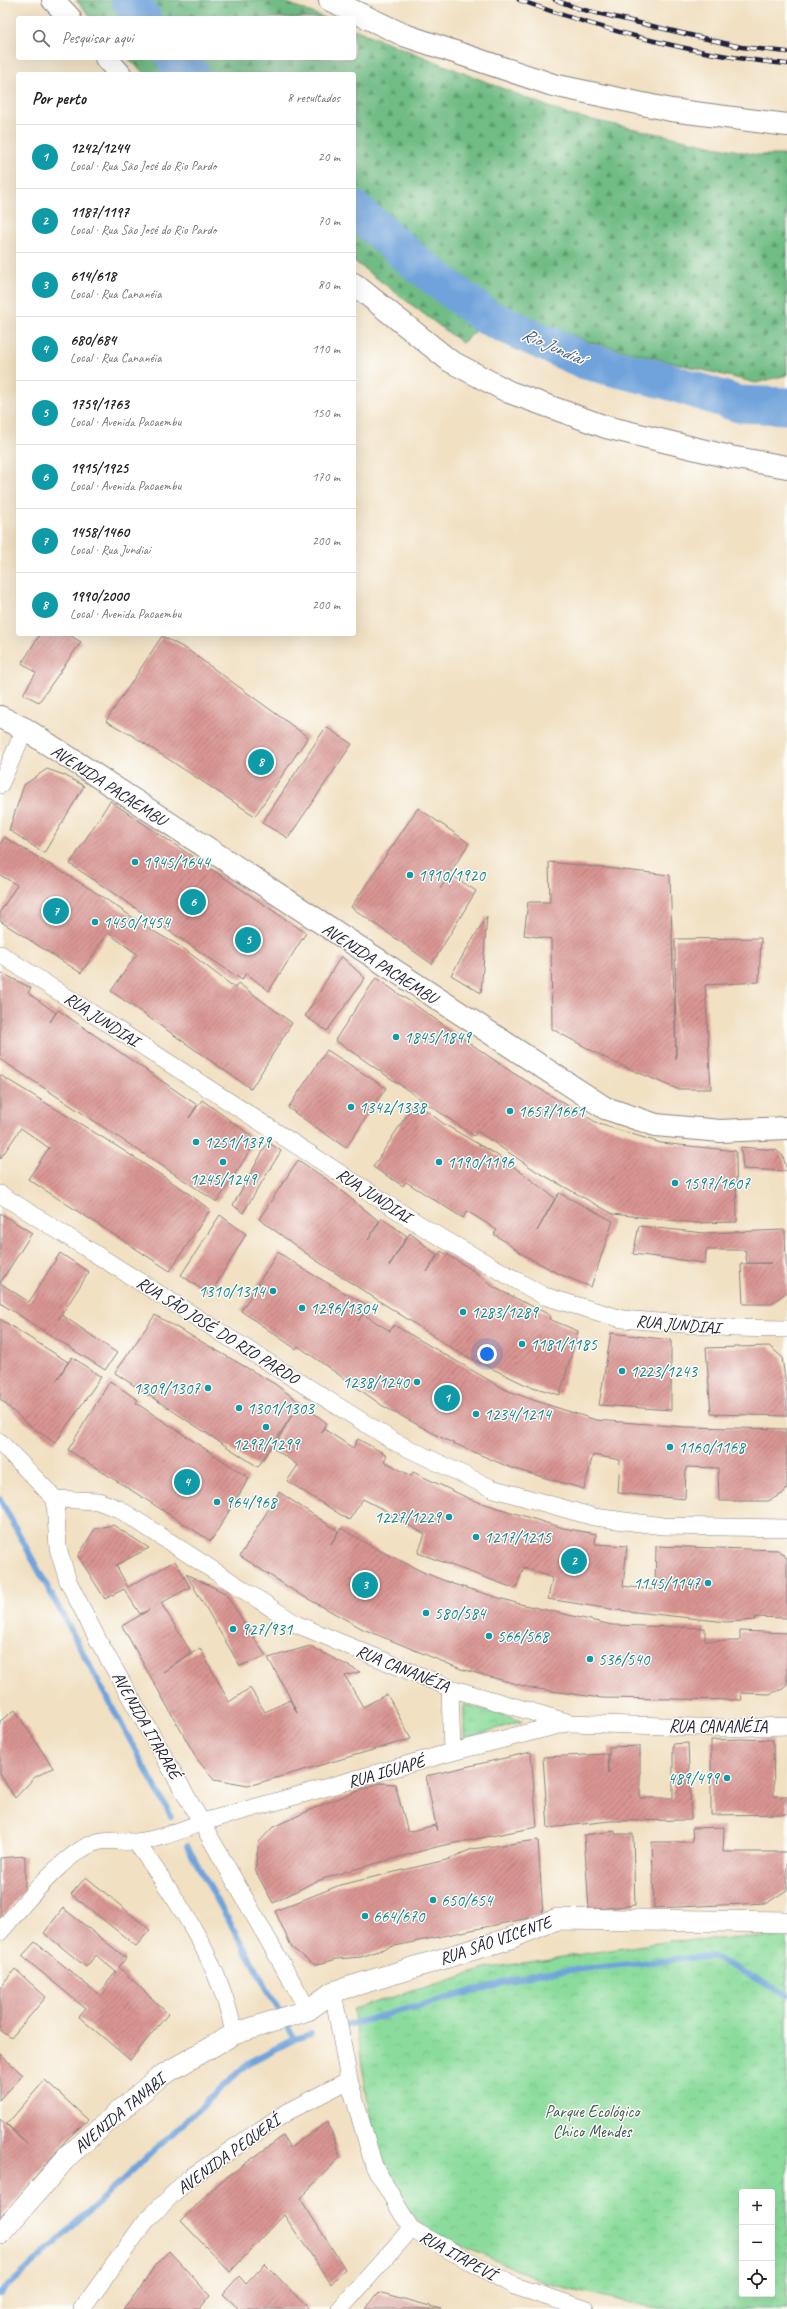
<!DOCTYPE html>
<html lang="pt">
<meta charset="utf-8">
<style>
body{margin:0;font-family:Caveat,sans-serif;background:#f6f6f6;color:#202124}
.controls{position:absolute;right:12px;bottom:12px;display:grid;overflow:hidden;border-radius:4px;box-shadow:0 4px 16px #0002}
.controls button{width:36px;height:36px;display:grid;place-items:center;padding:0;border:0;border-bottom:1px solid #e0e0e0;background:#fff;color:#202124;font:20px sans-serif}
.you{position:absolute;left:487px;top:1354px;width:14px;height:14px;margin:-10px;border:3px solid #fff;border-radius:50%;background:#1a73e8;box-shadow:0 0 0 6px #1a73e833}
.badge{display:grid;place-items:center;width:26px;height:26px;border-radius:50%;background:#1a73e8;color:#fff;font-size:13px;font-weight:700}
.pin{position:absolute;translate:-50% -50%;border:2px solid #fff;box-shadow:0 1px 4px #0006}
.list{margin:0;padding:0;list-style:none}
h2{display:flex;justify-content:space-between;align-items:center;height:52px;margin:0;padding:0 16px;font-size:17px}
h2 small{font-size:13px;font-weight:400;color:#757577}
.list li{display:grid;grid-template-columns:26px 1fr auto;gap:12px;align-items:center;box-sizing:border-box;height:64px;padding:0 16px;border-top:1px solid #e0e0e0}
.list b{display:block;font-size:15px;white-space:nowrap}
.list p{margin:0;font-size:13px;white-space:nowrap;color:#757577}
.list em{font-size:13px;font-style:normal;color:#757577}
.icon{flex:none;width:22px;height:22px;fill:none;stroke:currentColor;stroke-width:2;stroke-linecap:round;stroke-linejoin:round}
.map{position:relative;flex:none;width:787px;height:2309px;overflow:hidden}
.search{position:absolute;background:#fff;box-shadow:0 4px 16px #0002;left:16px;top:16px;width:340px;height:44px;display:flex;align-items:center;gap:10px;box-sizing:border-box;padding:0 14px;border-radius:4px;color:#757577;font-size:15px}
.panel{position:absolute;background:#fff;box-shadow:0 4px 16px #0002;left:16px;top:72px;width:340px;height:564px;border-radius:4px}
.map>svg:first-child{display:block}
.forest{fill:url(#forest-firs);stroke:#496f60}
.park{fill:url(#park-crowns);stroke:#567f6c;fill-rule:evenodd}
.lines{fill:none;stroke-linecap:round;stroke-linejoin:round}
.stream{stroke:#6fa3db;stroke-width:6}
.river{stroke:#6fa3db;stroke-width:37}
.building{fill:url(#building-hatch)}
.minor-casing{stroke:#8a817e;stroke-width:18}
.tertiary-casing{stroke:#8a817e;stroke-width:22}
.secondary-casing{stroke:#8a817e;stroke-width:24}
.primary-casing{stroke:#8a817e;stroke-width:24}
.minor{stroke:#fff;stroke-width:17}
.tertiary{stroke:#fff;stroke-width:21}
.secondary{stroke:#fff;stroke-width:22}
.primary{stroke:#fff;stroke-width:22}
.rail-casing{stroke:#22223b;stroke-width:4.5}
.rail{stroke:#fdfcf7;stroke-width:3;stroke-dasharray:9;stroke-linecap:butt}
.culture-dot{fill:#0f9aa8;stroke:#fdfcf7;stroke-width:1.5}
.labels{text-anchor:middle;stroke-width:3;stroke-linejoin:round;paint-order:stroke}
.street-label{font-size:17px;fill:#22223b;stroke:#fdfcf7}
.culture-label{font-size:17px;fill:#0d838f;stroke:#fdfcf7;text-anchor:start}
.park-label{font-size:17px;fill:#425a58;stroke:#fdfcf7}
.water-label{font-size:18px;font-style:italic;fill:#455c83;stroke:#fdfcf7}
</style>
<div class="map">
<svg width="787" height="2309" viewBox="0 0 787 2309">
<defs>
<pattern id="forest-firs" width="22" height="20" patternUnits="userSpaceOnUse"><rect width="22" height="20" fill="#70bc84"/><path d="M5 1l3.5 6h-7zM16 11l3.5 6h-7z" fill="#5c986d"/></pattern>
<pattern id="park-crowns" width="20" height="18" patternUnits="userSpaceOnUse"><rect width="20" height="18" fill="#8bdc9c"/><path d="M2 6a3 3 0 1 1 6 0M12 15a3 3 0 1 1 6 0" fill="none" stroke="#78bc87"/></pattern>
<pattern id="building-hatch" width="6" height="6" patternUnits="userSpaceOnUse"><rect width="6" height="6" fill="#d99492"/><path d="M-1 1l2-2M0 6l6-6M5 7l2-2" fill="none" stroke="#b07878"/></pattern>
</defs>
<rect width="100%" height="100%" fill="#fdfcf7"/>
<filter id="ink" filterUnits="userSpaceOnUse"><feTurbulence type="fractalNoise" baseFrequency=".025" numOctaves="2"/><feDisplacementMap in="SourceGraphic" scale="8" xChannelSelector="R" yChannelSelector="G"/><feConvolveMatrix kernelMatrix="1 2 1 2 8 2 1 2 1" color-interpolation-filters="sRGB"/></filter>
<filter id="wash" filterUnits="userSpaceOnUse"><feTurbulence type="fractalNoise" baseFrequency=".012" numOctaves="4" result="noise"/><feDisplacementMap in="SourceGraphic" scale="16" xChannelSelector="R" yChannelSelector="G"/><feGaussianBlur stdDeviation="0.9" result="paint"/><feColorMatrix in="noise" values="0 0 0 0 0 0 0 0 0 0 0 0 0 0 0 0 0 1.4 0 .05"/><feComposite in="paint" operator="in"/></filter>
<g filter="url(#wash)">
<rect width="100%" height="100%" fill="#f1e0c2"/>
<path class="forest" d="M 76,0 L 280,0 L 325,18 L 92,18 Z
M 354,29 L 569,115 L 757,155 L 787,155 L 787,375 L 756,383 L 589,342 L 503,308 L 462,343 L 354,261 L 354,74 L 145,74 L 128,58 L 354,58 Z"/>
<path class="park" d="M 464,1704 L 523,1721 L 464,1738 Z
M 787,1936 L 787,2309 L 665,2309 L 631,2303 L 546,2283 L 427,2230 L 402,2206 L 377,2158 L 353,2009 L 489,1968 L 671,1941 ZM 742,2192 L 772,2192 L 772,2294 L 742,2294 Z"/>
<g class="lines">
<path class="stream" d="M 0,1499 L 171,1816
M 187,1846 L 295,2039
M 344,2026 L 540,1973 L 712,1956 L 787,1995
M 0,2294 L 248,2063 L 295,2039 L 311,2034"/>
<path class="river" d="M 129,0 L 143,18
M 174,58 L 191,74
M 354,209 L 414,261 L 485,316 L 585,361 L 667,381 L 738,404 L 787,406"/>
</g>
<g id="blocks">
<path class="building" d="M 40,634 L 68,634 L 81,642 L 39,702 L 23,694 L 36,673 L 22,663 Z
M 162,636 L 188,650 L 308,737 L 255,816 L 133,736 L 106,721 Z
M 326,727 L 352,744 L 288,838 L 262,823 Z
M 47,769 L 64,775 L 84,786 L 44,853 L 9,830 L 24,785 Z
M 110,801 L 306,933 L 269,991 L 246,973 L 242,980 L 70,864 Z
M 418,808 L 469,843 L 440,889 L 450,874 L 476,891 L 432,964 L 351,907 Z
M 4,837 L 92,890 L 153,931 L 183,948 L 235,988 L 238,983 L 292,1023 L 251,1089 L 111,991 L 137,954 L 108,933 L 81,973 L 0,921 L 0,912 L 17,885 L 0,875 L 0,845 Z
M 549,862 L 670,875 L 676,1060 L 675,939 L 761,938 L 759,982 L 705,985 L 711,1089 L 677,1089 L 611,1061 L 552,1029 L 551,939 L 524,935 L 528,902 L 550,902 Z
M 487,916 L 481,993 L 451,975 Z
M 341,956 L 365,978 L 327,1031 L 305,1016 Z
M 0,972 L 31,988 L 28,993 L 56,1013 L 50,1022 L 58,1010 L 197,1105 L 189,1118 L 202,1100 L 257,1140 L 217,1202 L 0,1059 Z
M 376,978 L 513,1073 L 599,1124 L 661,1143 L 736,1151 L 737,1222 L 696,1223 L 613,1214 L 536,1171 L 477,1131 L 474,1136 L 335,1040 Z
M 327,1050 L 386,1088 L 346,1148 L 288,1108 Z
M 0,1075 L 115,1145 L 184,1190 L 210,1210 L 170,1271 L 28,1179 L 49,1148 L 21,1128 L 0,1159 Z
M 415,1102 L 444,1124 L 502,1158 L 555,1198 L 537,1231 L 559,1193 L 613,1221 L 591,1287 L 557,1273 L 524,1255 L 494,1234 L 497,1230 L 467,1211 L 463,1218 L 406,1182 L 403,1186 L 373,1167 Z
M 268,1142 L 281,1151 L 243,1213 L 233,1205 Z
M 741,1147 L 776,1150 L 783,1156 L 787,1171 L 743,1169 Z
M 298,1160 L 325,1178 L 379,1221 L 368,1240 L 382,1218 L 407,1236 L 389,1266 L 410,1233 L 437,1255 L 427,1272 L 441,1251 L 471,1269 L 495,1288 L 550,1315 L 549,1319 L 578,1331 L 560,1395 L 526,1385 L 460,1353 L 314,1259 L 259,1219 Z
M 0,1213 L 32,1233 L 0,1283 Z
M 220,1215 L 246,1234 L 210,1295 L 181,1275 Z
M 639,1226 L 704,1233 L 785,1230 L 787,1292 L 771,1304 L 743,1304 L 741,1264 L 771,1263 L 747,1263 L 745,1250 L 706,1250 L 705,1263 L 633,1254 Z
M 278,1252 L 305,1270 L 368,1306 L 358,1321 L 363,1314 L 390,1331 L 394,1325 L 506,1390 L 536,1401 L 596,1420 L 685,1427 L 786,1429 L 787,1489 L 782,1494 L 768,1501 L 719,1501 L 718,1468 L 686,1467 L 685,1499 L 618,1493 L 620,1460 L 593,1455 L 584,1489 L 511,1468 L 444,1439 L 383,1406 L 298,1346 L 296,1349 L 241,1311 Z
M 60,1253 L 89,1272 L 58,1320 L 62,1315 L 117,1353 L 105,1370 L 0,1303 L 0,1283 L 29,1302 Z
M 155,1315 L 275,1384 L 327,1423 L 321,1433 L 324,1429 L 353,1448 L 358,1439 L 387,1455 L 384,1461 L 411,1476 L 413,1472 L 472,1500 L 563,1528 L 596,1534 L 595,1544 L 627,1546 L 623,1586 L 655,1590 L 656,1546 L 778,1550 L 787,1558 L 787,1618 L 755,1617 L 755,1620 L 727,1622 L 617,1610 L 548,1599 L 552,1578 L 524,1567 L 516,1589 L 418,1553 L 425,1534 L 391,1516 L 392,1514 L 363,1499 L 349,1520 L 287,1481 L 298,1465 L 273,1448 L 292,1415 L 258,1467 L 115,1373 Z
M 0,1319 L 68,1362 L 56,1381 L 72,1357 L 101,1377 L 55,1443 L 26,1423 L 0,1399 Z
M 611,1333 L 671,1340 L 671,1410 L 599,1405 Z
M 769,1346 L 782,1357 L 787,1393 L 787,1416 L 711,1414 L 706,1348 Z
M 110,1381 L 138,1400 L 136,1403 L 249,1478 L 211,1541 L 68,1450 Z
M 279,1492 L 338,1531 L 331,1544 L 341,1528 L 367,1544 L 425,1573 L 453,1584 L 516,1603 L 612,1625 L 705,1628 L 705,1641 L 740,1641 L 740,1631 L 787,1633 L 787,1684 L 783,1689 L 769,1694 L 741,1693 L 742,1700 L 601,1698 L 531,1688 L 461,1669 L 363,1629 L 299,1594 L 240,1556 Z
M 113,1525 L 149,1548 L 116,1565 L 128,1587 L 175,1561 L 190,1587 L 161,1603 L 191,1652 L 163,1672 L 200,1648 L 229,1702 L 250,1688 L 265,1712 L 290,1700 L 297,1713 L 287,1692 L 268,1658 L 310,1646 L 360,1672 L 345,1676 L 363,1707 L 387,1694 L 411,1739 L 248,1786 L 214,1780 L 197,1759 L 122,1626 L 149,1610 L 140,1614 L 124,1589 L 105,1599 L 78,1556 L 95,1529 Z
M 186,1574 L 225,1593 L 266,1656 L 240,1666 Z
M 15,1710 L 53,1768 L 35,1777 L 15,1798 L 0,1774 L 0,1721 Z
M 741,1739 L 773,1740 L 774,1796 L 787,1796 L 787,1814 L 711,1815 L 711,1740 Z
M 688,1743 L 691,1820 L 610,1821 L 548,1828 L 543,1757 L 608,1754 L 609,1773 L 609,1747 L 640,1746 L 640,1798 L 673,1798 L 673,1744 Z
M 531,1752 L 537,1827 L 440,1846 L 348,1871 L 314,1882 L 273,1903 L 255,1870 L 259,1842 L 273,1827 L 326,1803 L 380,1783 L 395,1784 L 408,1832 L 435,1825 L 437,1831 L 426,1776 Z
M 724,1827 L 723,1852 L 787,1852 L 787,1890 L 767,1903 L 654,1908 L 652,1842 L 693,1842 L 692,1828 Z
M 615,1831 L 615,1834 L 633,1834 L 635,1905 L 589,1910 L 584,1835 Z
M 538,1840 L 543,1915 L 390,1947 L 361,1957 L 337,1959 L 315,1965 L 292,1948 L 275,1911 L 340,1885 L 446,1860 L 472,1849 Z
M 25,1856 L 25,1889 L 0,1921 L 0,1858 Z
M 86,1877 L 150,1930 L 136,1946 L 71,1894 Z
M 63,1908 L 126,1958 L 119,1967 L 168,2014 L 130,2060 L 79,2017 L 86,2009 L 22,1956 L 35,1942 L 98,1994 L 116,1972 L 96,1955 L 86,1967 L 44,1933 Z
M 15,1969 L 46,1997 L 11,2038 L 0,2030 L 0,1987 Z
M 0,2054 L 23,2075 L 0,2100 Z
M 45,2080 L 88,2120 L 67,2139 L 0,2219 L 0,2119 L 27,2143 L 7,2124 Z
M 328,2121 L 340,2157 L 300,2198 L 345,2269 L 331,2284 L 284,2215 L 230,2272 L 181,2221 L 216,2185 L 283,2136 L 290,2148 Z
M 169,2251 L 210,2296 L 199,2309 L 123,2309 L 141,2287 L 155,2265 Z
M 265,2264 L 309,2309 L 239,2309 L 223,2294 L 239,2276 L 246,2284 Z
M 378,2292 L 441,2309 L 365,2309 Z"/>
</g>
</g>
<g filter="url(#ink)">
<use href="#blocks" fill-opacity="0" stroke="#8a817e" stroke-width="1"/>
<g class="lines">
<defs>
<path id="minor" d="M 0,785 L 25,729
M 0,954 L 428,1230 L 544,1296 L 622,1319 L 733,1328 L 787,1329
M 0,1194 L 395,1442 L 491,1488 L 594,1517 L 663,1526 L 787,1528
M 0,1442 L 55,1499 L 58,1548 L 68,1581 L 99,1642 L 308,2010
M 55,1499 L 98,1501 L 119,1509 L 296,1624 L 450,1688 L 570,1723 L 727,1728 L 787,1726
M 450,1688 L 452,1752
M 136,1842 C 177,1899 221,1963 234,2034
M 0,1932 C 22,1906 68,1847 101,1841 C 112,1839 124,1842 135,1842 C 158,1840 181,1830 203,1822 L 452,1752 L 567,1723
M 333,1992 L 349,2080 L 374,2166 L 411,2229 L 514,2286 L 585,2309
M 82,2309 L 145,2222 L 188,2179 L 287,2112 L 349,2080
M 340,2309 L 411,2229"/>
<path id="tertiary" d="M 0,2234 L 68,2156 L 159,2077 L 234,2034 L 308,2010 L 333,1992 L 508,1939 L 557,1919 L 787,1922"/>
<path id="secondary" d="M 0,717 L 25,729 L 605,1108 L 656,1125 L 720,1131 L 787,1128"/>
<path id="primary" d="M 53,0 L 70,18
M 330,0 L 404,35 L 553,85 L 671,110 L 787,125
M 106,58 L 120,74
M 354,284 L 450,361 L 509,392 L 606,427 L 730,457 L 787,467"/>
</defs>
<use href="#minor" class="minor-casing"/>
<use href="#tertiary" class="tertiary-casing"/>
<use href="#secondary" class="secondary-casing"/>
<use href="#primary" class="primary-casing"/>
<use href="#minor" class="minor"/>
<use href="#tertiary" class="tertiary"/>
<use href="#secondary" class="secondary"/>
<use href="#primary" class="primary"/>
<defs>
<path id="rail" d="M 519,0 C 602,30 699,56 787,64
M 555,0 L 580,9 L 741,47 L 787,52"/>
</defs>
<use href="#rail" class="rail-casing"/>
<use href="#rail" class="rail"/>
</g>
</g>
<g class="culture-dot">
<circle cx="135" cy="862" r="4"/>
<circle cx="410" cy="875" r="4"/>
<circle cx="95" cy="922" r="4"/>
<circle cx="396" cy="1037" r="4"/>
<circle cx="351" cy="1107" r="4"/>
<circle cx="510" cy="1111" r="4"/>
<circle cx="196" cy="1142" r="4"/>
<circle cx="223" cy="1162" r="4"/>
<circle cx="439" cy="1162" r="4"/>
<circle cx="675" cy="1183" r="4"/>
<circle cx="273" cy="1291" r="4"/>
<circle cx="302" cy="1308" r="4"/>
<circle cx="463" cy="1312" r="4"/>
<circle cx="522" cy="1344" r="4"/>
<circle cx="622" cy="1371" r="4"/>
<circle cx="417" cy="1382" r="4"/>
<circle cx="208" cy="1388" r="4"/>
<circle cx="239" cy="1408" r="4"/>
<circle cx="476" cy="1414" r="4"/>
<circle cx="266" cy="1427" r="4"/>
<circle cx="670" cy="1447" r="4"/>
<circle cx="217" cy="1502" r="4"/>
<circle cx="449" cy="1517" r="4"/>
<circle cx="476" cy="1537" r="4"/>
<circle cx="708" cy="1583" r="4"/>
<circle cx="426" cy="1613" r="4"/>
<circle cx="233" cy="1629" r="4"/>
<circle cx="489" cy="1636" r="4"/>
<circle cx="590" cy="1659" r="4"/>
<circle cx="727" cy="1778" r="4"/>
<circle cx="433" cy="1900" r="4"/>
<circle cx="365" cy="1916" r="4"/>
</g>
<g class="labels">
<g class="street-label">
<text transform="translate(109 785) rotate(33)" y="6">AVENIDA PACAEMBU</text>
<text transform="translate(380 963) rotate(33)" y="6">AVENIDA PACAEMBU</text>
<text transform="translate(102 1019) rotate(33)" y="6">RUA JUNDIAI</text>
<text transform="translate(374 1195) rotate(33)" y="6">RUA JUNDIAI</text>
<text transform="translate(678 1324) rotate(5)" y="6">RUA JUNDIAI</text>
<text transform="translate(218 1330) rotate(32)" y="6">RUA SÃO JOSÉ DO RIO PARDO</text>
<text transform="translate(403 1668) rotate(22)" y="6">RUA CANANÉIA</text>
<text transform="translate(147 1725) rotate(60)" y="6">AVENIDA ITARARÉ</text>
<text x="718" y="1732">RUA CANANÉIA</text>
<text transform="translate(386 1771) rotate(-16)" y="6">RUA IGUAPÉ</text>
<text transform="translate(495 1940) rotate(-19)" y="6">RUA SÃO VICENTE</text>
<text transform="translate(119 2113) rotate(-40)" y="6">AVENIDA TANABI</text>
<text transform="translate(228 2154) rotate(-36)" y="6">AVENIDA PEQUERÍ</text>
<text transform="translate(458 2255) rotate(29)" y="6">RUA ITAPEVÍ</text>
</g>
<g class="culture-label">
<text x="143" y="868">1945/1644</text>
<text x="418" y="881">1910/1920</text>
<text x="103" y="928">1450/1454</text>
<text x="404" y="1043">1845/1849</text>
<text x="359" y="1113">1342/1338</text>
<text x="518" y="1117">1657/1661</text>
<text x="204" y="1148">1251/1379</text>
<text x="447" y="1168">1190/1196</text>
<text x="223" y="1185" text-anchor="middle">1245/1249</text>
<text x="683" y="1189">1597/1607</text>
<text x="265" y="1297" text-anchor="end">1310/1314</text>
<text x="310" y="1314">1296/1304</text>
<text x="471" y="1318">1283/1289</text>
<text x="530" y="1350">1181/1185</text>
<text x="630" y="1377">1223/1243</text>
<text x="409" y="1388" text-anchor="end">1238/1240</text>
<text x="200" y="1394" text-anchor="end">1309/1307</text>
<text x="247" y="1414">1301/1303</text>
<text x="484" y="1420">1234/1214</text>
<text x="266" y="1450" text-anchor="middle">1297/1299</text>
<text x="678" y="1453">1160/1168</text>
<text x="225" y="1508">964/968</text>
<text x="441" y="1523" text-anchor="end">1227/1229</text>
<text x="484" y="1543">1217/1215</text>
<text x="700" y="1589" text-anchor="end">1145/1147</text>
<text x="434" y="1619">580/584</text>
<text x="241" y="1635">927/931</text>
<text x="497" y="1642">566/568</text>
<text x="598" y="1665">536/540</text>
<text x="719" y="1784" text-anchor="end">489/499</text>
<text x="441" y="1906">650/654</text>
<text x="373" y="1922">664/670</text>
</g>
<g class="park-label">
<text x="592" y="2117">Parque Ecológico<tspan x="592" dy="20">Chico Mendes</tspan></text>
</g>
<g class="water-label">
<text transform="translate(553 346) rotate(24)" y="6">Rio Jundiaí</text>
</g>
</g>
</svg>
<div class="controls">
<button>+</button>
<button>−</button>
<button><svg class="icon" aria-label="locate" viewBox="0 0 24 24"><circle cx="12" cy="12" r="6"/><path d="M12 2v4M12 18v4M2 12h4M18 12h4"/></svg></button>
</div>
<div class="you"></div>
<div class="pin badge" style="left:447px;top:1398px;background:#0f9aa8">1</div>
<div class="pin badge" style="left:574px;top:1561px;background:#0f9aa8">2</div>
<div class="pin badge" style="left:365px;top:1585px;background:#0f9aa8">3</div>
<div class="pin badge" style="left:187px;top:1482px;background:#0f9aa8">4</div>
<div class="pin badge" style="left:248px;top:940px;background:#0f9aa8">5</div>
<div class="pin badge" style="left:193px;top:902px;background:#0f9aa8">6</div>
<div class="pin badge" style="left:56px;top:911px;background:#0f9aa8">7</div>
<div class="pin badge" style="left:261px;top:762px;background:#0f9aa8">8</div>
<div class="search"><svg class="icon" aria-label="search" viewBox="0 0 24 24"><circle cx="10" cy="10" r="6"/><path d="M15 15l6 6"/></svg>Pesquisar aqui</div>
<section class="panel">
<h2>Por perto<small>8 resultados</small></h2>
<ul class="list">
<li><span class="badge" style="background:#0f9aa8">1</span><div><b>1242/1244</b><p>Local · Rua São José do Rio Pardo</p></div><em>20 m</em></li>
<li><span class="badge" style="background:#0f9aa8">2</span><div><b>1187/1197</b><p>Local · Rua São José do Rio Pardo</p></div><em>70 m</em></li>
<li><span class="badge" style="background:#0f9aa8">3</span><div><b>614/618</b><p>Local · Rua Cananéia</p></div><em>80 m</em></li>
<li><span class="badge" style="background:#0f9aa8">4</span><div><b>680/684</b><p>Local · Rua Cananéia</p></div><em>110 m</em></li>
<li><span class="badge" style="background:#0f9aa8">5</span><div><b>1759/1763</b><p>Local · Avenida Pacaembu</p></div><em>150 m</em></li>
<li><span class="badge" style="background:#0f9aa8">6</span><div><b>1915/1925</b><p>Local · Avenida Pacaembu</p></div><em>170 m</em></li>
<li><span class="badge" style="background:#0f9aa8">7</span><div><b>1458/1460</b><p>Local · Rua Jundiai</p></div><em>200 m</em></li>
<li><span class="badge" style="background:#0f9aa8">8</span><div><b>1990/2000</b><p>Local · Avenida Pacaembu</p></div><em>200 m</em></li>
</ul>
</section>
</div>
